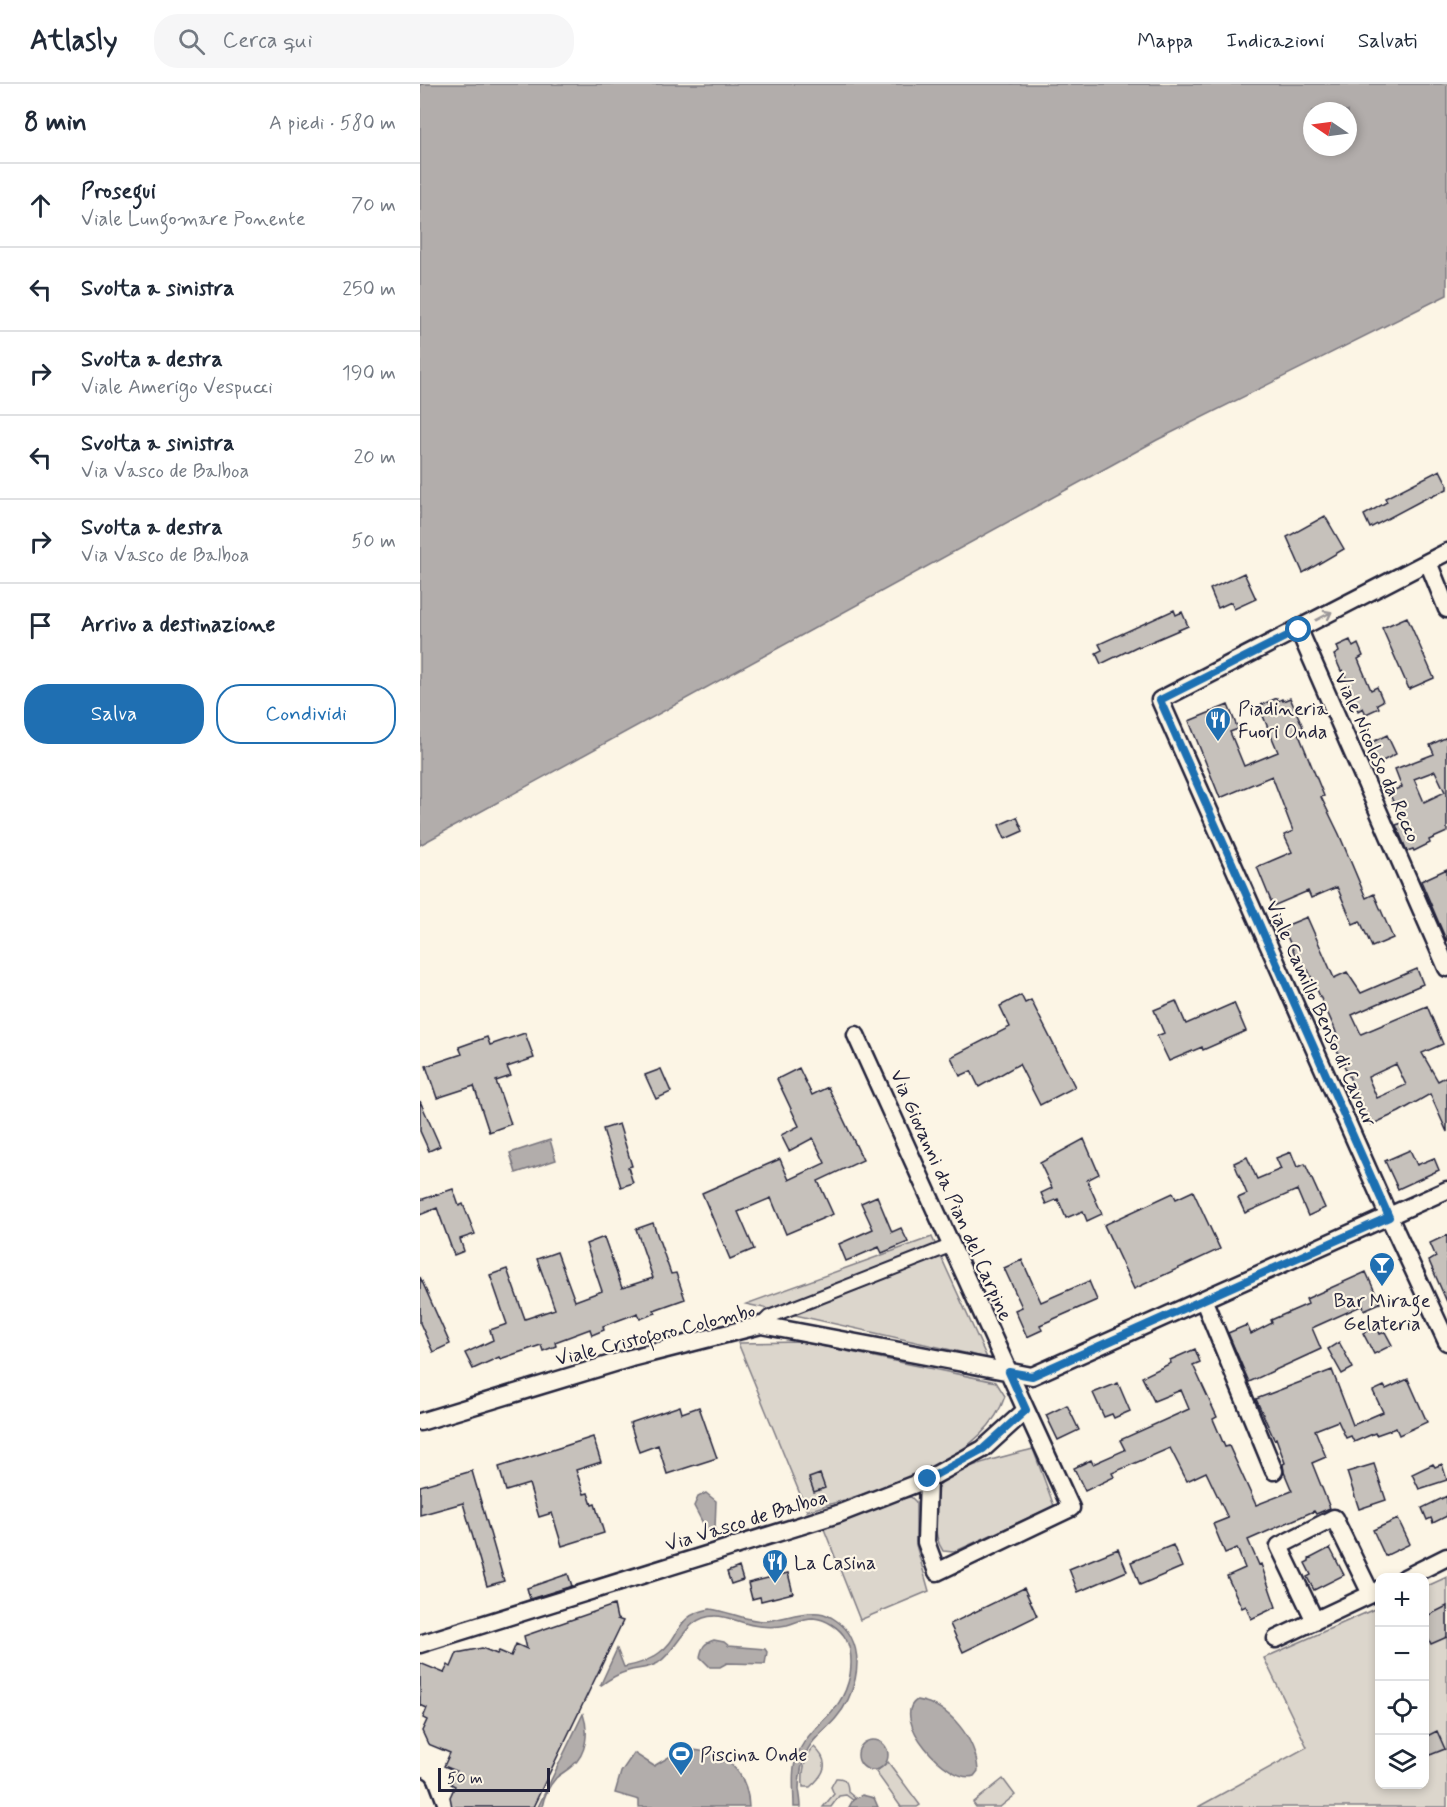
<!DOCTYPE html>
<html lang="it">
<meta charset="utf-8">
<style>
body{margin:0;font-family:Mynerve,sans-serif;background:#f6f6f7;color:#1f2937}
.controls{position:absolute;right:18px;bottom:18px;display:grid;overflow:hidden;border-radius:12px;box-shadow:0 3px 9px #0003}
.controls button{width:54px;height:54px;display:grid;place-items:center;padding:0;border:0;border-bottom:2px solid #e0e1e3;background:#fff;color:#1f2937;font:30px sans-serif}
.compass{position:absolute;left:883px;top:18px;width:54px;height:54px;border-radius:50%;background:#fff;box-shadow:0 3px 9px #0003;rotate:283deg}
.scale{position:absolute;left:18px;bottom:15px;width:112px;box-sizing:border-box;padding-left:6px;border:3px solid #22223b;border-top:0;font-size:16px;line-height:21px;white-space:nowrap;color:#22223b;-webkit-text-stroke:4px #fcf5e5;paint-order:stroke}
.stop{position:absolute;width:18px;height:18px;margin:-14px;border:4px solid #1f6fb2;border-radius:50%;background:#fff}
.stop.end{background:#1f6fb2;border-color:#fff;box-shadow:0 2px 6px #0008}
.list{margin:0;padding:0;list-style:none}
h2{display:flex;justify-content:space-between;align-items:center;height:78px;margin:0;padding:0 24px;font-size:26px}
h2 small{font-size:20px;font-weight:400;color:#747a83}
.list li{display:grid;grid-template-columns:39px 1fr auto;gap:18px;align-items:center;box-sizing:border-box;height:84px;padding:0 24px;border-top:2px solid #e0e1e3}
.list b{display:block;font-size:22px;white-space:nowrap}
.list p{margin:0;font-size:20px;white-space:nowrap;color:#747a83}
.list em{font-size:20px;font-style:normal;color:#747a83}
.actions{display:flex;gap:12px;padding:18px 24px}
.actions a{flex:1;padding:14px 0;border:2px solid #1f6fb2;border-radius:24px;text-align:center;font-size:21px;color:#1f6fb2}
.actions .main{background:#1f6fb2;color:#fff}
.icon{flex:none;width:33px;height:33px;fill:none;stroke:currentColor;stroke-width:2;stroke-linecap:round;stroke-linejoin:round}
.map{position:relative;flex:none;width:1027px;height:1723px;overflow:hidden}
header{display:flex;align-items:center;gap:36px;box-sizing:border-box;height:84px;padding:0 30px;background:#fff;border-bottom:2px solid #e0e1e3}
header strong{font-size:28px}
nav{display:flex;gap:33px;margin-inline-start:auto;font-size:21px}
.search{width:420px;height:54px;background:#f6f6f7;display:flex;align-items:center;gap:15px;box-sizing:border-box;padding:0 21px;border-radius:24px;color:#747a83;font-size:22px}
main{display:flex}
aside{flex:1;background:#fff}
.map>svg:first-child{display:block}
.green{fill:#dcd6cc;stroke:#7f7c84;stroke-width:1.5}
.water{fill:#b2adab;stroke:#78757e;stroke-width:1.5;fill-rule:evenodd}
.building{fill:#c6c1bb;stroke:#22223b;stroke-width:1.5;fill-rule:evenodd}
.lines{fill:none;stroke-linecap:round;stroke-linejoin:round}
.pedestrian-casing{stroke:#22223b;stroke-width:16}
.minor-casing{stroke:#22223b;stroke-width:21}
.pedestrian{stroke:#fcf5e5;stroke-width:12}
.minor{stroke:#fcf5e5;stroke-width:16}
.oneway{stroke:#9a9698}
.route{stroke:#1f6fb2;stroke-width:8}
.labels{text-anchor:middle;stroke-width:4.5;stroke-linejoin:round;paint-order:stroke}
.poi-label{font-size:20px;fill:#22223b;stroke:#fcf5e5;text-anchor:start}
.street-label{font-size:20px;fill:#22223b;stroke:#fcf5e5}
</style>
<header>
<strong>Atlasly</strong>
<div class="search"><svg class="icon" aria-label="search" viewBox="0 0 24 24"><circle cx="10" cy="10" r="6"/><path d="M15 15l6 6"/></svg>Cerca qui</div>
<nav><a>Mappa</a><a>Indicazioni</a><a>Salvati</a></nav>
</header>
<main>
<aside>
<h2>8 min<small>A piedi · 580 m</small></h2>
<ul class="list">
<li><svg class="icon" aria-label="ahead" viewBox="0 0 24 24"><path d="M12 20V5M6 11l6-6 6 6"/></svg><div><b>Prosegui</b><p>Viale Lungomare Ponente</p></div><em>70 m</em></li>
<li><svg class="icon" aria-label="left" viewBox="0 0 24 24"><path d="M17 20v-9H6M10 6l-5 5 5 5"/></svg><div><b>Svolta a sinistra</b></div><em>250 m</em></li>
<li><svg class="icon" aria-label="right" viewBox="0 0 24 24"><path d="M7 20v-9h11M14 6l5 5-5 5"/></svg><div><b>Svolta a destra</b><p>Viale Amerigo Vespucci</p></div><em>190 m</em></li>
<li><svg class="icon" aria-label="left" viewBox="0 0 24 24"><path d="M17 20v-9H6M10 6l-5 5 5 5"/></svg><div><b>Svolta a sinistra</b><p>Via Vasco de Balboa</p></div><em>20 m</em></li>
<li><svg class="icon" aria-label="right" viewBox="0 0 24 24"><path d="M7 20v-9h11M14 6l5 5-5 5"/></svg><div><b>Svolta a destra</b><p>Via Vasco de Balboa</p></div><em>50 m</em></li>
<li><svg class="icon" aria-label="arrive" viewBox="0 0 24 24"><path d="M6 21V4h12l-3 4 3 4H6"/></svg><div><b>Arrivo a destinazione</b></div></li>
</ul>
<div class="actions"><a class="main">Salva</a><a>Condividi</a></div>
</aside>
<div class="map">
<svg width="1027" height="1723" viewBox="0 0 1027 1723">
<rect width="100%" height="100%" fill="#fcf5e5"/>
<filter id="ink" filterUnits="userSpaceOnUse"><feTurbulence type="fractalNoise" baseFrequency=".0167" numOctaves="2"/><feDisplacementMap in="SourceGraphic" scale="12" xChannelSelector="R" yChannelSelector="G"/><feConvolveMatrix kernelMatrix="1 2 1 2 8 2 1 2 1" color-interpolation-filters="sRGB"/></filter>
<g filter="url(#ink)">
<path class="green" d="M 512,1153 L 567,1274 L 326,1220 Z
M 382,1258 L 576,1298 L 585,1312 C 563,1382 449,1408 387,1427 L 318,1259 Z
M 613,1365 L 634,1422 L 534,1468 L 523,1467 C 515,1455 516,1445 515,1431 C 515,1422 514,1412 518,1403 C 528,1384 591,1371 613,1365 Z
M 491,1413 L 496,1418 L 496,1461 L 509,1507 L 440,1536 L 404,1445 L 484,1414 Z
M 1027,1493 L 1027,1723 L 778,1723 L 887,1663 L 844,1574 L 959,1523 L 960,1700 L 1004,1700 L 1005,1503 Z
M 394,1663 C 411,1678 405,1690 390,1703 L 383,1703 C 382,1689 384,1673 394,1663 Z
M 468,1678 L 500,1721 L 497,1723 L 481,1723 L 456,1688 Z
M 416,1694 C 426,1693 428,1700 428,1708 L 435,1714 L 433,1716 L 426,1711 L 419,1712 L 411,1723 L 403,1723 L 414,1710 L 411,1703 Z
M 583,1695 L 595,1711 L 580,1723 L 556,1723 L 553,1719 Z"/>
<path class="water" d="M 0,0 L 1027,0 L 1027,211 L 737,356 L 0,761 ZM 892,27 L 928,27 L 928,63 L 892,63 Z
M 130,1056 L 136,1076 L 96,1089 L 90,1069 Z
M 286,1409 L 296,1417 L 295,1445 L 287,1447 L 274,1422 L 278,1413 Z
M 290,1525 C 308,1527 326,1537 344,1537 C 362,1536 380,1527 399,1529 C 410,1530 426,1542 431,1553 C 444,1578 434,1613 416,1634 C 407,1645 395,1652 388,1665 C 383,1676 379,1692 379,1705 C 380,1711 381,1717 381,1723 L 374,1723 C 374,1704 370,1683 380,1665 C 396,1635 422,1631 430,1591 C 432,1578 432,1567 426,1555 C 420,1544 406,1535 393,1534 C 383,1534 375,1539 367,1541 C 358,1543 348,1543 339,1542 C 325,1541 310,1532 295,1532 C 265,1532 259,1565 238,1579 C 227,1585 219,1584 208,1587 C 197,1590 189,1595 180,1602 L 197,1565 L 204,1583 C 216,1581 229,1577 239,1569 C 263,1552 253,1532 290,1525 Z
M 294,1556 L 304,1558 L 309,1562 L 345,1565 L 347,1568 L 345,1580 L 307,1579 L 300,1583 L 290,1583 L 280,1573 C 282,1563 284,1559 294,1556 Z
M 497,1616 C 530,1621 556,1655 558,1687 L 554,1692 C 528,1701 469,1633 497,1616 Z
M 163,1630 C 169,1647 167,1670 152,1682 C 147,1687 141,1689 136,1694 C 129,1702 124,1712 122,1723 L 118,1723 Z
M438 1671a15 15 0 1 1 30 0a15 15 0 1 1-30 0Z
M 271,1666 C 305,1668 328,1687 329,1723 L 219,1723 L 219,1716 L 195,1709 L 201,1688 L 214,1669 L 234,1682 L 254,1670 Z
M 442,1711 L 454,1714 L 458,1723 L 429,1723 L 433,1716 Z"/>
<path class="building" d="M 1020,386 L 1027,400 L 1027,405 L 1011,413 L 1010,412 L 950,444 L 944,431 L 967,418 L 965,414 Z
M 905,432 L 924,465 L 883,489 L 867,453 Z
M 824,489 L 836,515 L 814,525 L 811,518 L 798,524 L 790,505 Z
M 754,526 L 756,531 L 762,528 L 768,542 L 719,563 L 718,562 L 681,580 L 676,569 L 682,566 L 679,560 Z
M 987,533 L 1014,594 L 989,605 L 962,544 Z
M 930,556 L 933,563 L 938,560 L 943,572 L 938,575 L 951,606 L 957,603 L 963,617 L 957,620 L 959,624 L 946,630 L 943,624 L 938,627 L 923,586 L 921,587 L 914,571 L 919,568 L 917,562 Z
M 857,614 L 858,617 L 862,615 L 863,617 L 870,614 L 883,643 L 877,646 L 904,712 L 901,713 L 919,750 L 946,814 L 954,810 L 973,854 L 952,863 L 940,837 L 933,840 L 917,803 L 891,814 L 888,807 L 853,822 L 837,783 L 872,768 L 864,751 L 873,747 L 852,692 L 800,714 L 769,637 L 808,621 L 818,645 L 810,648 L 824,682 L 858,668 L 841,627 L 843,626 L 841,621 Z
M 967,651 L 976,670 L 959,679 L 956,673 L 953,674 L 946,661 Z
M 1027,653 L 1027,748 L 1009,756 L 1010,759 L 994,767 L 993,765 L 987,767 L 976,741 L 982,739 L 969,708 L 982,703 L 975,685 L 1014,670 L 1010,661 ZM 1015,687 L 1025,708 L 1004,718 L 994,695 Z
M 597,733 L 603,747 L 585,755 L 579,741 Z
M 1027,785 L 1027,858 L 1001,797 Z
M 887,833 L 914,894 L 927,888 L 941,909 L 997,885 L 1003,900 L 932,931 L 941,950 L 1007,922 L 1023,960 L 1002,969 L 1018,997 L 1027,992 L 1027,1048 L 1010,1010 L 979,1028 L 951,1041 L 913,957 L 918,954 L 914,943 L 888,886 L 883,889 L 863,843 ZM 976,980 L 986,1001 L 957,1014 L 948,993 Z
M 601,911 L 605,919 L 611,916 L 655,1003 L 620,1021 L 599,980 L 559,1003 L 551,987 L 540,992 L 531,973 L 590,943 L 580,922 Z
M 756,917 L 766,940 L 814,919 L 826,947 L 783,966 L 782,963 L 749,977 L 737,952 L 744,949 L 734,926 Z
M 105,949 L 114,974 L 87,983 L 91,992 L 76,997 L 91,1040 L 69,1048 L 54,1002 L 17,1014 L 6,982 L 42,970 L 39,963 L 67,953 L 70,961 Z
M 379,984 L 392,1011 L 408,1003 L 443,1076 L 398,1097 L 413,1130 L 366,1150 L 351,1114 L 318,1128 L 334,1165 L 310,1175 L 282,1109 L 360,1075 L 369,1096 L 405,1079 L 393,1054 L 369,1067 L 361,1051 L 379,1042 L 357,995 Z
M 241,985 L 251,1008 L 236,1015 L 225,991 Z
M 0,1017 L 20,1062 L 9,1067 L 0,1047 Z
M 199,1040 L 212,1082 L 208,1083 L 213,1099 L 201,1103 L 183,1045 Z
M 664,1055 L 679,1090 L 667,1096 L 682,1130 L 667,1137 L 663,1127 L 646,1134 L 638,1115 L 626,1120 L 621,1109 L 632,1104 L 620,1079 Z
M 990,1066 L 997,1081 L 1014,1074 L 1019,1086 L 978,1105 L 965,1077 Z
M 871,1068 L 877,1083 L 885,1080 L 905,1124 L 888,1132 L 877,1106 L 825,1129 L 818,1114 L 827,1110 L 814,1079 L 827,1073 L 837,1095 L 861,1085 L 856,1074 Z
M 33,1105 L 39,1122 L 43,1120 L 55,1150 L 40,1155 L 44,1167 L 34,1171 L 17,1124 L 0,1131 L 0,1116 Z
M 773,1107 L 800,1165 L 714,1205 L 684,1141 L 753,1109 L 756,1115 Z
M 457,1112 L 472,1148 L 481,1144 L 488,1158 L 462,1169 L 459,1163 L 426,1177 L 419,1160 L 453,1145 L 441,1119 Z
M 233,1139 L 251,1190 L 256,1189 L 265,1215 L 234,1226 L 236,1229 L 220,1235 L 218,1229 L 183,1242 L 184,1246 L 172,1251 L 170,1245 L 135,1258 L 136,1262 L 123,1267 L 121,1261 L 80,1275 L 79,1273 L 53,1285 L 45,1269 L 73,1256 L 70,1246 L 87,1240 L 70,1191 L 87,1185 L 105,1235 L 135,1225 L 117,1175 L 137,1168 L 155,1217 L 182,1207 L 166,1160 L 184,1153 L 202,1204 L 233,1194 L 216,1145 Z
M 1027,1151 L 1027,1218 L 1009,1177 L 1016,1173 L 1010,1159 Z
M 602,1176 L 621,1218 L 669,1197 L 677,1216 L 620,1241 L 622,1246 L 607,1253 L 595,1226 L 602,1223 L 584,1184 Z
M 946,1188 L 960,1219 L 944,1226 L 943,1221 L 892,1244 L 901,1265 L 829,1298 L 808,1249 L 827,1241 L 831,1250 L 852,1239 L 851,1236 L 888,1220 L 886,1215 Z
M 0,1193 L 30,1260 L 13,1268 L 0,1239 Z
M 957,1242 L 960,1250 L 965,1248 L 972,1261 L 954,1270 L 943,1249 Z
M 919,1258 L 933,1284 L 922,1290 L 908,1265 Z
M 775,1265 L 780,1278 L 773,1281 L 797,1333 L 793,1335 L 805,1363 L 809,1362 L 836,1421 L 872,1407 L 864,1388 L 863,1380 L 865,1379 L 856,1354 L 854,1355 L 836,1315 L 912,1286 L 933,1341 L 963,1328 L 953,1307 L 964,1302 L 966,1305 L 988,1295 L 1007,1338 L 979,1351 L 976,1344 L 956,1351 L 955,1349 L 934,1358 L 931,1352 L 926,1354 L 918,1337 L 895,1346 L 906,1373 L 892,1379 L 910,1424 L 896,1430 L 894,1427 L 828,1456 L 839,1481 L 841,1480 L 856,1523 L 831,1535 L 826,1522 L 822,1524 L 807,1492 L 825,1484 L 817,1464 L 805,1469 L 793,1440 L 808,1434 L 786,1388 L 767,1397 L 750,1364 L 692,1389 L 694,1393 L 665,1407 L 654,1384 L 671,1376 L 673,1380 L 705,1366 L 700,1356 L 769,1325 L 761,1306 L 734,1317 L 722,1293 L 751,1279 L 750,1276 Z
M 698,1299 L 710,1327 L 694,1334 L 692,1330 L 684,1333 L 673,1309 Z
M 647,1321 L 659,1346 L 638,1356 L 626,1331 Z
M 260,1322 L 262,1329 L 279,1323 L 297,1374 L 247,1390 L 238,1361 L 219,1368 L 210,1339 Z
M 173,1353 L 181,1378 L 156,1386 L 164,1410 L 168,1409 L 172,1421 L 175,1420 L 184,1449 L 142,1462 L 132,1429 L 119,1433 L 109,1400 L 86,1407 L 79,1383 Z
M 954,1380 L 966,1416 L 939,1425 L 927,1388 Z
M 1013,1380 L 1015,1383 L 1022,1380 L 1027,1396 L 999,1405 L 992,1390 Z
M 52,1387 L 84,1497 L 67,1502 L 43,1419 L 0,1431 L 0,1402 Z
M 400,1390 L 405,1404 L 394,1408 L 389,1394 Z
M 1027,1412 L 1027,1432 L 1013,1439 L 1011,1434 L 1007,1436 L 1002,1424 Z
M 978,1435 L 990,1460 L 965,1472 L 953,1446 Z
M 753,1461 L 762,1483 L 720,1501 L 711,1478 Z
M 910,1464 L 924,1491 L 894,1506 L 887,1493 L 891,1491 L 885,1479 L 889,1477 L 889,1475 Z
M 698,1465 L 707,1487 L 658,1508 L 649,1485 Z
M 319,1483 L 323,1496 L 311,1500 L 307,1488 Z
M 368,1489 L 373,1509 L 341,1517 L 340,1513 L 332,1515 L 328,1499 Z
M 148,1490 L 152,1502 L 110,1515 L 107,1504 Z
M 604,1504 L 617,1532 L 543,1568 L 530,1540 Z
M 194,1521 L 197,1535 L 203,1537 L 113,1723 L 32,1723 L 30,1713 L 35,1702 L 31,1700 L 36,1687 L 24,1682 L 30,1669 L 8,1660 L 2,1647 L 7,1636 L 3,1634 L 7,1624 L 0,1621 L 0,1579 L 24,1589 L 28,1581 L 31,1583 L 37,1569 L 62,1564 L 77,1570 L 79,1567 L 91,1572 L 96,1560 L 107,1565 L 104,1552 Z
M 1027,1522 L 1027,1553 L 1011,1560 L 1005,1547 L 1005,1533 Z
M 1017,1647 L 1025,1665 L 1005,1673 L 1005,1653 Z"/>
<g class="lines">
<defs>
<path id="pedestrian" d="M 341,1241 L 349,1233 L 530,1162"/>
<path id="minor" d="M 1027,468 L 740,616 L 969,1133 L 1027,1258
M 1008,478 L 1027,525
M 879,546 L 1027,884
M 784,1217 L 854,1387
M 0,1338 L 211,1274 L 341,1241 L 612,1292 L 1027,1106
M 508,1395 L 506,1458 L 517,1488 L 651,1424 L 606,1326
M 985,1494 L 1027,1473
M 895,1537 L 859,1462 L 914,1434 L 951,1510
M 856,1555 L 960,1506
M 0,1560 L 418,1430 L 508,1395 L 563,1365 L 606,1326 L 436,951
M 0,1702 L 8,1723"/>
</defs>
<use href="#pedestrian" class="pedestrian-casing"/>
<use href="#minor" class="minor-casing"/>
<use href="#pedestrian" class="pedestrian"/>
<use href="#minor" class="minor"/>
</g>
<defs><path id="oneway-shaft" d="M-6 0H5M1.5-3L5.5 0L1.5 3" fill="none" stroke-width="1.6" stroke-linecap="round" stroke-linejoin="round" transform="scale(1.5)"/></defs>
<use class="oneway" href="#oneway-shaft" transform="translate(904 532) rotate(-28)"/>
</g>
<g class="lines" filter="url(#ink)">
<path class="route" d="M 508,1395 L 563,1365 L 606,1326 L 589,1288 L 612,1292 L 969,1133 L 740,616 L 879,546"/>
</g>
<defs>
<symbol id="restaurant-pin" viewBox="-11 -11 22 30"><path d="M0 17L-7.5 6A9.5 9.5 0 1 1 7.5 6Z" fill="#1f6fb2" stroke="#fcf5e5"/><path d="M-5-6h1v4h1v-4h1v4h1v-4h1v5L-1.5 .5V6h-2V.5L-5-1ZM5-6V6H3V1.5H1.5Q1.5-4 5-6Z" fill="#fff"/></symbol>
<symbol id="bar-pin" viewBox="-11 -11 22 30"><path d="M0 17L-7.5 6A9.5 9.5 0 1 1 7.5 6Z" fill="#1f6fb2" stroke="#fcf5e5"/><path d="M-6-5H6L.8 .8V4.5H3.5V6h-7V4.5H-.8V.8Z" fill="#fff"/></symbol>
<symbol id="stadium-pin" viewBox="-11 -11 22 30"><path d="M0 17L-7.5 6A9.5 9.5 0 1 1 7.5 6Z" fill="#1f6fb2" stroke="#fcf5e5"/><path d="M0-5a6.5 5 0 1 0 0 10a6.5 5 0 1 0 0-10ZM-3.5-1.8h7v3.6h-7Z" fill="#fff"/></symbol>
</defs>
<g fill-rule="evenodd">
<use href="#restaurant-pin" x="783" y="621" width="30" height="40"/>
<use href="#bar-pin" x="947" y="1166" width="30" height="40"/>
<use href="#restaurant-pin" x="340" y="1463" width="30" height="40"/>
<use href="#stadium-pin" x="246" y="1655" width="30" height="40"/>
</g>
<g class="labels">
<g class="poi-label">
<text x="818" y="631">Piadineria<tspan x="818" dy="23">Fuori Onda</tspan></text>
<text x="962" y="1223" text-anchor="middle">Bar Mirage<tspan x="962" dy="23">Gelateria</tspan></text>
<text x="374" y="1485">La Casina</text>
<text x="280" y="1677">Piscina Onde</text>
</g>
<g class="street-label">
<text transform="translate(958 673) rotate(66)" y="7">Viale Nicoloso da Recco</text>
<text transform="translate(902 929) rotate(66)" y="7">Viale Camillo Benso di Cavour</text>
<text transform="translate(532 1111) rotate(66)" y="7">Via Giovanni da Pian del Carpine</text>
<text transform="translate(235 1250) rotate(-14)" y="7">Viale Cristoforo Colombo</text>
<text transform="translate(326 1436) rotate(-17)" y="7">Via Vasco de Balboa</text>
</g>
</g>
</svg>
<div class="controls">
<button>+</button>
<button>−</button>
<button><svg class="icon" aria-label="locate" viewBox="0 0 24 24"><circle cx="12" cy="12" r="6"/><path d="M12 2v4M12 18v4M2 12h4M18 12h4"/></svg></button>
<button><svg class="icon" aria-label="layers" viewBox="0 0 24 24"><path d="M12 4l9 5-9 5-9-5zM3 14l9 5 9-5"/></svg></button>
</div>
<svg class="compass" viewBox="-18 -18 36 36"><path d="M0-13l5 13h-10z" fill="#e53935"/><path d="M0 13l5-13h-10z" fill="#747a83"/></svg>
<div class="scale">50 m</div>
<div class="stop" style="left:879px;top:546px"></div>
<div class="stop end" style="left:508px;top:1395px"></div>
</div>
</main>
